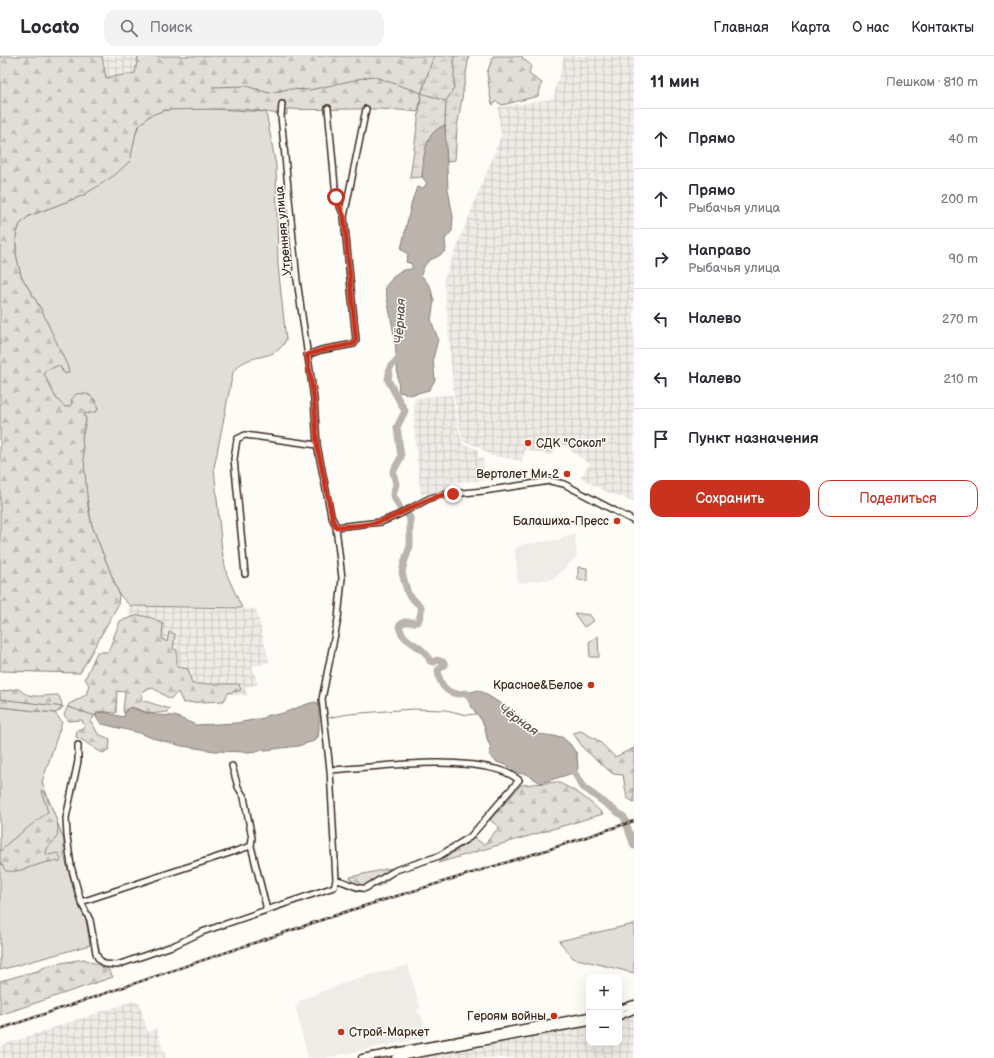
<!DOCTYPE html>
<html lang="ru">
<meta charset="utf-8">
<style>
body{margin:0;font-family:"Balsamiq Sans",sans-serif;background:#f2f2f3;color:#2b2b33}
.controls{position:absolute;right:12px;bottom:12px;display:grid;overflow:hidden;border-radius:8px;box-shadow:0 4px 16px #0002}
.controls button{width:36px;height:36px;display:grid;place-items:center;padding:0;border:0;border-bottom:1px solid #e1e1e2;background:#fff;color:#2b2b33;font:20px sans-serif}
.stop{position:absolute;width:12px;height:12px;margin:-9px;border:3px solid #c8321e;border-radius:50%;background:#fff}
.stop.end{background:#c8321e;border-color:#fff;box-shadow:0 1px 4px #0008}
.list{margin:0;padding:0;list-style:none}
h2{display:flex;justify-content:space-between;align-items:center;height:52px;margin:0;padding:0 16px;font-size:17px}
h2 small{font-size:13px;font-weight:400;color:#7c7c81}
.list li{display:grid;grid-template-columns:26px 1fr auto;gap:12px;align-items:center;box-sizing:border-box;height:60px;padding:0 16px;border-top:1px solid #e1e1e2}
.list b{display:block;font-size:15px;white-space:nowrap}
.list p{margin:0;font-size:13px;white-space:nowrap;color:#7c7c81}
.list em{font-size:13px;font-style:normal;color:#7c7c81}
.actions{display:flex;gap:8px;padding:12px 16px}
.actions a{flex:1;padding:9px 0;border:1px solid #c8321e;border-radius:12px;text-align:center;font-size:14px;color:#c8321e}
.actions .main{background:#c8321e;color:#fff}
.icon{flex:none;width:22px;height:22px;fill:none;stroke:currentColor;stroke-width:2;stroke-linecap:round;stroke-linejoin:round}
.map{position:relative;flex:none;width:634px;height:1002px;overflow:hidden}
header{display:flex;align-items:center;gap:24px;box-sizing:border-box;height:56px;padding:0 20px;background:#fff;border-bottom:1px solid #e1e1e2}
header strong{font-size:19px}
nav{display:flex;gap:22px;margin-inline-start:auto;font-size:14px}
.search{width:280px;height:36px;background:#f2f2f3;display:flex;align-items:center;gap:10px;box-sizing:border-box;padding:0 14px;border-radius:12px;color:#7c7c81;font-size:15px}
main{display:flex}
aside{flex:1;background:#fff}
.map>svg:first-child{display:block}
.built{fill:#efece7}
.industrial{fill:url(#industrial-grid)}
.green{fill:#e1ded7;stroke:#8e847a}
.forest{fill:url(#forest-firs);stroke:#8e847a}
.wetland{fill:url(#wetland-marsh);stroke:#8e847a}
.water{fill:#bbb4ad;stroke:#887d74}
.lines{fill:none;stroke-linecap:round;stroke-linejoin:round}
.stream{stroke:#887d74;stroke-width:1}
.river{stroke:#bbb4ad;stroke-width:7}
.minor-casing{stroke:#3b2a1e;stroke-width:8}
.major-casing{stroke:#3b2a1e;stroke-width:9}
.minor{stroke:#fdfcf7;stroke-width:5}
.major{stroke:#fdfcf7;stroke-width:6}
.rail-casing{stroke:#3b2a1e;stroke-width:2.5}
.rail{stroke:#fdfcf7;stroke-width:1;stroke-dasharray:3;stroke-linecap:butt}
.route{stroke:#c8321e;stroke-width:5}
.poi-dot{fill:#c8321e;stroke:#fdfcf7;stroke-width:1.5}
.labels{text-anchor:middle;stroke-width:3;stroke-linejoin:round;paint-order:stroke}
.street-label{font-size:12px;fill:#3b2a1e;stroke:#fdfcf7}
.poi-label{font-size:12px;fill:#3b2a1e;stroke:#fdfcf7;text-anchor:end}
.water-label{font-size:13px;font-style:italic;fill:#615349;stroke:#fdfcf7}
</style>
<header>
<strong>Locato</strong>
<div class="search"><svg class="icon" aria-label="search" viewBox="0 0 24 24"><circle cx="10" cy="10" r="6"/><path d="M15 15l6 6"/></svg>Поиск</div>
<nav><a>Главная</a><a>Карта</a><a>О нас</a><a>Контакты</a></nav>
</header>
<main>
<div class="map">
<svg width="634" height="1002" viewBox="0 0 634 1002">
<defs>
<pattern id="industrial-grid" width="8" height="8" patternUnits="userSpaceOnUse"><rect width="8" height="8" fill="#efece7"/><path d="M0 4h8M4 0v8" fill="none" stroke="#cecbc6"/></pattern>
<pattern id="forest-firs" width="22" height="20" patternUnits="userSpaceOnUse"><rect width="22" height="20" fill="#e1ded7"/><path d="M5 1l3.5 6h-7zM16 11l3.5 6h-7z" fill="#c2bfb8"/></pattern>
<pattern id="wetland-marsh" width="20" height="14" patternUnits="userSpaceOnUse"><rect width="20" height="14" fill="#e1ded7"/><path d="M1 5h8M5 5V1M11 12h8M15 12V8" fill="none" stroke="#c2bfb8"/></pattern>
</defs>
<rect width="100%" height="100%" fill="#fdfcf7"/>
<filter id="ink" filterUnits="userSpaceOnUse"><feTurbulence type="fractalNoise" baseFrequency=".025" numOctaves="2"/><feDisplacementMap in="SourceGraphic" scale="8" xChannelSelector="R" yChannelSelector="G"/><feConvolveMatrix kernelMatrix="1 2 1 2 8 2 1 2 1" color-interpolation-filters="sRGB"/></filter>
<g filter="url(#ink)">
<path class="built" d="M 575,478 L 577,500 L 554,523 L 518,527 L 515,493 L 523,488 L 559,484 L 564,480 Z
M 408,909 L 420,952 L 417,953 L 419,959 L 421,958 L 427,981 L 325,1002 L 308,1002 L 295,950 L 300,949 L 299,945 L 351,924 Z"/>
<path class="industrial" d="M 102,0 L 138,0 L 135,17 L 106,22 Z
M 564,0 L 634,0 L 634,446 L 604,435 L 580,421 L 590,408 L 559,386 L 552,399 L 525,394 L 522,405 L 489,399 L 479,390 L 463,386 L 454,342 L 444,223 L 501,80 L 498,51 L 553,43 Z
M 452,339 L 462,388 L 478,393 L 478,401 L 483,401 L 484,425 L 451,426 L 451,432 L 421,439 L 414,372 L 414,342 Z
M 130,550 L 256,553 L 269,606 L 252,611 L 258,628 L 245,632 L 248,640 L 121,627 Z
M 133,945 L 139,947 L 148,976 L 156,972 L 166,1002 L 0,1002 L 0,990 Z
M 634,957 L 634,1002 L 416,1002 L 589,969 L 589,987 L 619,987 L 619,962 Z"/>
<path class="green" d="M 215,53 L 266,56 L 276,110 L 278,209 L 286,284 C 274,308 249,294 233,316 L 214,412 L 222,495 L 227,519 L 242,552 L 130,550 L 119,538 L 92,470 L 85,429 L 82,381 L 86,364 L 84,358 L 95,356 L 98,354 L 96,345 L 88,338 L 70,350 L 65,351 C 54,342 49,330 43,318 L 45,315 L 59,309 L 63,316 L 41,253 L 21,220 L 16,198 L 16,180 L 20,168 L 29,160 L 84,139 L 130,105 C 132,96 133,81 138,72 C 152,47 191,53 215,53 Z
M 578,511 L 587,512 L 587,525 L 578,524 Z
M 574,557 L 590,559 L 594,565 L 584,571 Z
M 598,580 L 599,601 L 590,601 L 589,586 Z
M 0,651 L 55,657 L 62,666 L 42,726 L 64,784 L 64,799 L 76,842 L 86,864 L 90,889 L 0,914 Z
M 634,868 L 634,917 L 573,902 L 559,885 Z"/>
<path class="forest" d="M 0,0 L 102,0 L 106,22 L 135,17 L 138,0 L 434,0 L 422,35 L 418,56 C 374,50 330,55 287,53 L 287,59 L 244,53 L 215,53 L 165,54 L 149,60 L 137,72 L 130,105 L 115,119 L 84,139 L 29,160 L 20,168 L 16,180 L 16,198 L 21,220 L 41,253 L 67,309 L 69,316 L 65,318 L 59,309 L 45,315 L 44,318 L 56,342 L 65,351 L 70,350 L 72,348 L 71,344 L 76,338 C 89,336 95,341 98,354 L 95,356 L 84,358 L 86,364 L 82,381 L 88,451 L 92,470 L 119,538 L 118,549 L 80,617 L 0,615 Z
M 493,0 L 522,0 L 523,3 L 531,9 L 529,18 L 542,27 L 538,40 L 502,49 L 496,45 L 493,49 L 491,45 L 487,17 Z
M 139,559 L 152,562 L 163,568 L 162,583 L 167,586 L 169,576 L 175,578 L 173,593 L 177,594 L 177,611 L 188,613 L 192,628 L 239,628 L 241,634 L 228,637 L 224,645 L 183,647 L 178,636 L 170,643 L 153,632 L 143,635 L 141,644 L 170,653 L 167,656 L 151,658 L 132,651 L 124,657 L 123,655 L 125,636 L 117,635 L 116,657 L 98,655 L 91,665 L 98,678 L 110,683 L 109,693 L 103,697 C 92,692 86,685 76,681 L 77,674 L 85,671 L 82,664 L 69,665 L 64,659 L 69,648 L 86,639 L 89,629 L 85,623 L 97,596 L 108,596 L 120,565 Z
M 15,633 L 19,633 C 30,644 43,639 58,639 C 61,644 64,649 60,655 L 55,657 L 0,651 L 0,636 Z
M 581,675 L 599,685 L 615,701 L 634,692 L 634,746 L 627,742 L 623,719 L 613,718 L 584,693 L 573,677 Z
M 557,726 C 576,734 589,744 603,758 L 438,807 L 475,782 L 484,789 L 499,771 L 490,764 L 521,729 Z
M 41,734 L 45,737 C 50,749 63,770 56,782 C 53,788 46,790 46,798 L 48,799 L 58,797 L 61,803 L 59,807 L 57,805 C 41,805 20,818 6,815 L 0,806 L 0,796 L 8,787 L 48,756 Z
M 391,812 L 387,820 L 389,823 C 380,834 355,837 350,821 Z
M 84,903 L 108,913 L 113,921 L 0,959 L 0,925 L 37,915 L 49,909 Z"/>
<path class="wetland" d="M 434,0 L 469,0 L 457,72 L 455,104 L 447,106 L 445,94 L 445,69 L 423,113 L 422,121 L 410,122 L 422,35 Z"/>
<path class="water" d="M 445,69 L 448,133 L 453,161 L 452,175 L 445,183 L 446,194 C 434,207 427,198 421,219 L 430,230 L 434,245 L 431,264 L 438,283 L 433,303 L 435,324 L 429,334 L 410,339 L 399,336 L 395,284 L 385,231 C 395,220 395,214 412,213 L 412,208 L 406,206 L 408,198 L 401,193 L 412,145 L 417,131 L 423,132 L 427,127 L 422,121 C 424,102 423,77 445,69 Z
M 479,634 L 511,654 L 538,678 L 562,681 L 570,688 L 577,698 L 578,713 L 573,717 L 541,727 L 526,718 L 515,717 L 508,710 L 497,706 L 489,699 L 491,691 C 485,683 487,675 483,667 C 477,656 468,650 466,637 Z
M 315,646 L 319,648 L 319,673 L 318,681 L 314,685 L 298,690 L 249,696 L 215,695 L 182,690 L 152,682 L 140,677 L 102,668 C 98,665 95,662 97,657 L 103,656 L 123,661 L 128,652 L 131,652 L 154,659 L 175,660 L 196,669 L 237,667 L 264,662 L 267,659 C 282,661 299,649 315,646 Z"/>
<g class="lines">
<path class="stream" d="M 212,31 L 246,30 L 269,37 L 288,33 L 310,34 L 372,20 L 445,45
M 445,69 L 446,45 L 454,32 L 454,0
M 0,643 L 64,651
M 68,651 L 96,660
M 327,662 L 349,658 L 412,653 L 446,654 L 467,659 L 476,658"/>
<path class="river" d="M 397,304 L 390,311 L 388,324 L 405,355 L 397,371 L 401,401 L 393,416 L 396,428 L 393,439 L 401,454 L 410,461 L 410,490 L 404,507 L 402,517 L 408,538 L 421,551 L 421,557 L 418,566 L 404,566 L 399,570 C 402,588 424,588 430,605 L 434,606 L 437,604 L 443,606 L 445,609 L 438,614 C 439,631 450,641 466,637 L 473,643
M 567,711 L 574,716 L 583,731 L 624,761 L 634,790"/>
<defs>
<path id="minor" d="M 328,52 L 336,141 L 344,160
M 307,299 L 321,294 L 354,288 L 356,284 L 344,161 L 366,53
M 336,471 L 381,466 L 398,459 L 430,442 L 441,439 L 484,435 L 550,425 L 564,428 L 634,465
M 245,518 L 234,403 L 237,383 L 245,379 L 317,389
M 78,689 L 78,705 L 66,762 L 67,780 L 71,810 L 81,846 L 90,864 L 96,897 L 98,902 L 104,908 L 117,909 L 175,889 L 202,876 L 334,831 L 336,824 L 330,714 L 322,643 L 338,563 L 342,522 L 336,471 L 331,459 L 317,389 L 314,343 L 297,224 L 281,60 L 282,48
M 232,710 L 238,731 L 244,741 L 252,782 L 251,790
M 330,714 C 383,711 448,700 500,714 C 507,716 513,720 519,724 L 470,781 L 439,800 L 396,814 L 366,832 C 356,834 347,825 336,824
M 81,846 L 251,790 L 267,854"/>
<path id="major" d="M 619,953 L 634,948
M 619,960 L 634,954
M 362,1002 L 589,960
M 395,1002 L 589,966"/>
</defs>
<use href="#minor" class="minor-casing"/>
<use href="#major" class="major-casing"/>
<use href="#minor" class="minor"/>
<use href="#major" class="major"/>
<defs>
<path id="rail" d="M 0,973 L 348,855 L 550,793 L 634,765"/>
</defs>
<use href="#rail" class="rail-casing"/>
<use href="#rail" class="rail"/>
</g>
</g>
<g class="lines" filter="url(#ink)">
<path class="route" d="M 336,141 L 344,161 L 356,284 L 354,288 L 322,294 L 307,299 L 314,343 L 317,389 L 333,465 L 336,471 C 351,470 367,470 382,465 C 407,457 426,439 453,438"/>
</g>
<g class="poi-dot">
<circle cx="528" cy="387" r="4"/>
<circle cx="567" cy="418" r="4"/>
<circle cx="617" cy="465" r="4"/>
<circle cx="591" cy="629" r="4"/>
<circle cx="554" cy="960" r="4"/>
<circle cx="341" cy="976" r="4"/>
</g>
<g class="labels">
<g class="street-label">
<text transform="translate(283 175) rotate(-95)" y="4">Утренняя улица</text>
</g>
<g class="poi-label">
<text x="536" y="391" text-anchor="start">СДК "Сокол"</text>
<text x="559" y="422">Вертолет Ми-2</text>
<text x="609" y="469">Балашиха-Пресс</text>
<text x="583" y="633">Красное&amp;Белое</text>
<text x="546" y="964">Героям войны</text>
<text x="349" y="980" text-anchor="start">Строй-Маркет</text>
</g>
<g class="water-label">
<text transform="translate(399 265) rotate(-87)" y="5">Чёрная</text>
<text transform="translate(519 663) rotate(35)" y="5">Чёрная</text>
</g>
</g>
</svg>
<div class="controls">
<button>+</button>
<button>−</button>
</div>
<div class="stop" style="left:336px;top:141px"></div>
<div class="stop end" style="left:453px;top:438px"></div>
</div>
<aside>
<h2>11 мин<small>Пешком · 810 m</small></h2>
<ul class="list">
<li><svg class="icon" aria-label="ahead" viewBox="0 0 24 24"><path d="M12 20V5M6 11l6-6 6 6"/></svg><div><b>Прямо</b></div><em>40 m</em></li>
<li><svg class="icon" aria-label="ahead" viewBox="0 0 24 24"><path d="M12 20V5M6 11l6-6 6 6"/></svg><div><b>Прямо</b><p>Рыбачья улица</p></div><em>200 m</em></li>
<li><svg class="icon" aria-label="right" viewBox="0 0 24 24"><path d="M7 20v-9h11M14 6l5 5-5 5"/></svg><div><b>Направо</b><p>Рыбачья улица</p></div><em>90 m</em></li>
<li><svg class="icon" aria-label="left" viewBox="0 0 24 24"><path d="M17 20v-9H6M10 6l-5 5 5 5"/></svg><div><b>Налево</b></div><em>270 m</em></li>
<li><svg class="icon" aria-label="left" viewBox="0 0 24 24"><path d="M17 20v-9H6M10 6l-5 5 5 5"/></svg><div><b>Налево</b></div><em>210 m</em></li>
<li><svg class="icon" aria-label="arrive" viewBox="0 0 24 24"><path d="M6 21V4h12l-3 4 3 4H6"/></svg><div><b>Пункт назначения</b></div></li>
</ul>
<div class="actions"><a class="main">Сохранить</a><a>Поделиться</a></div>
</aside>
</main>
